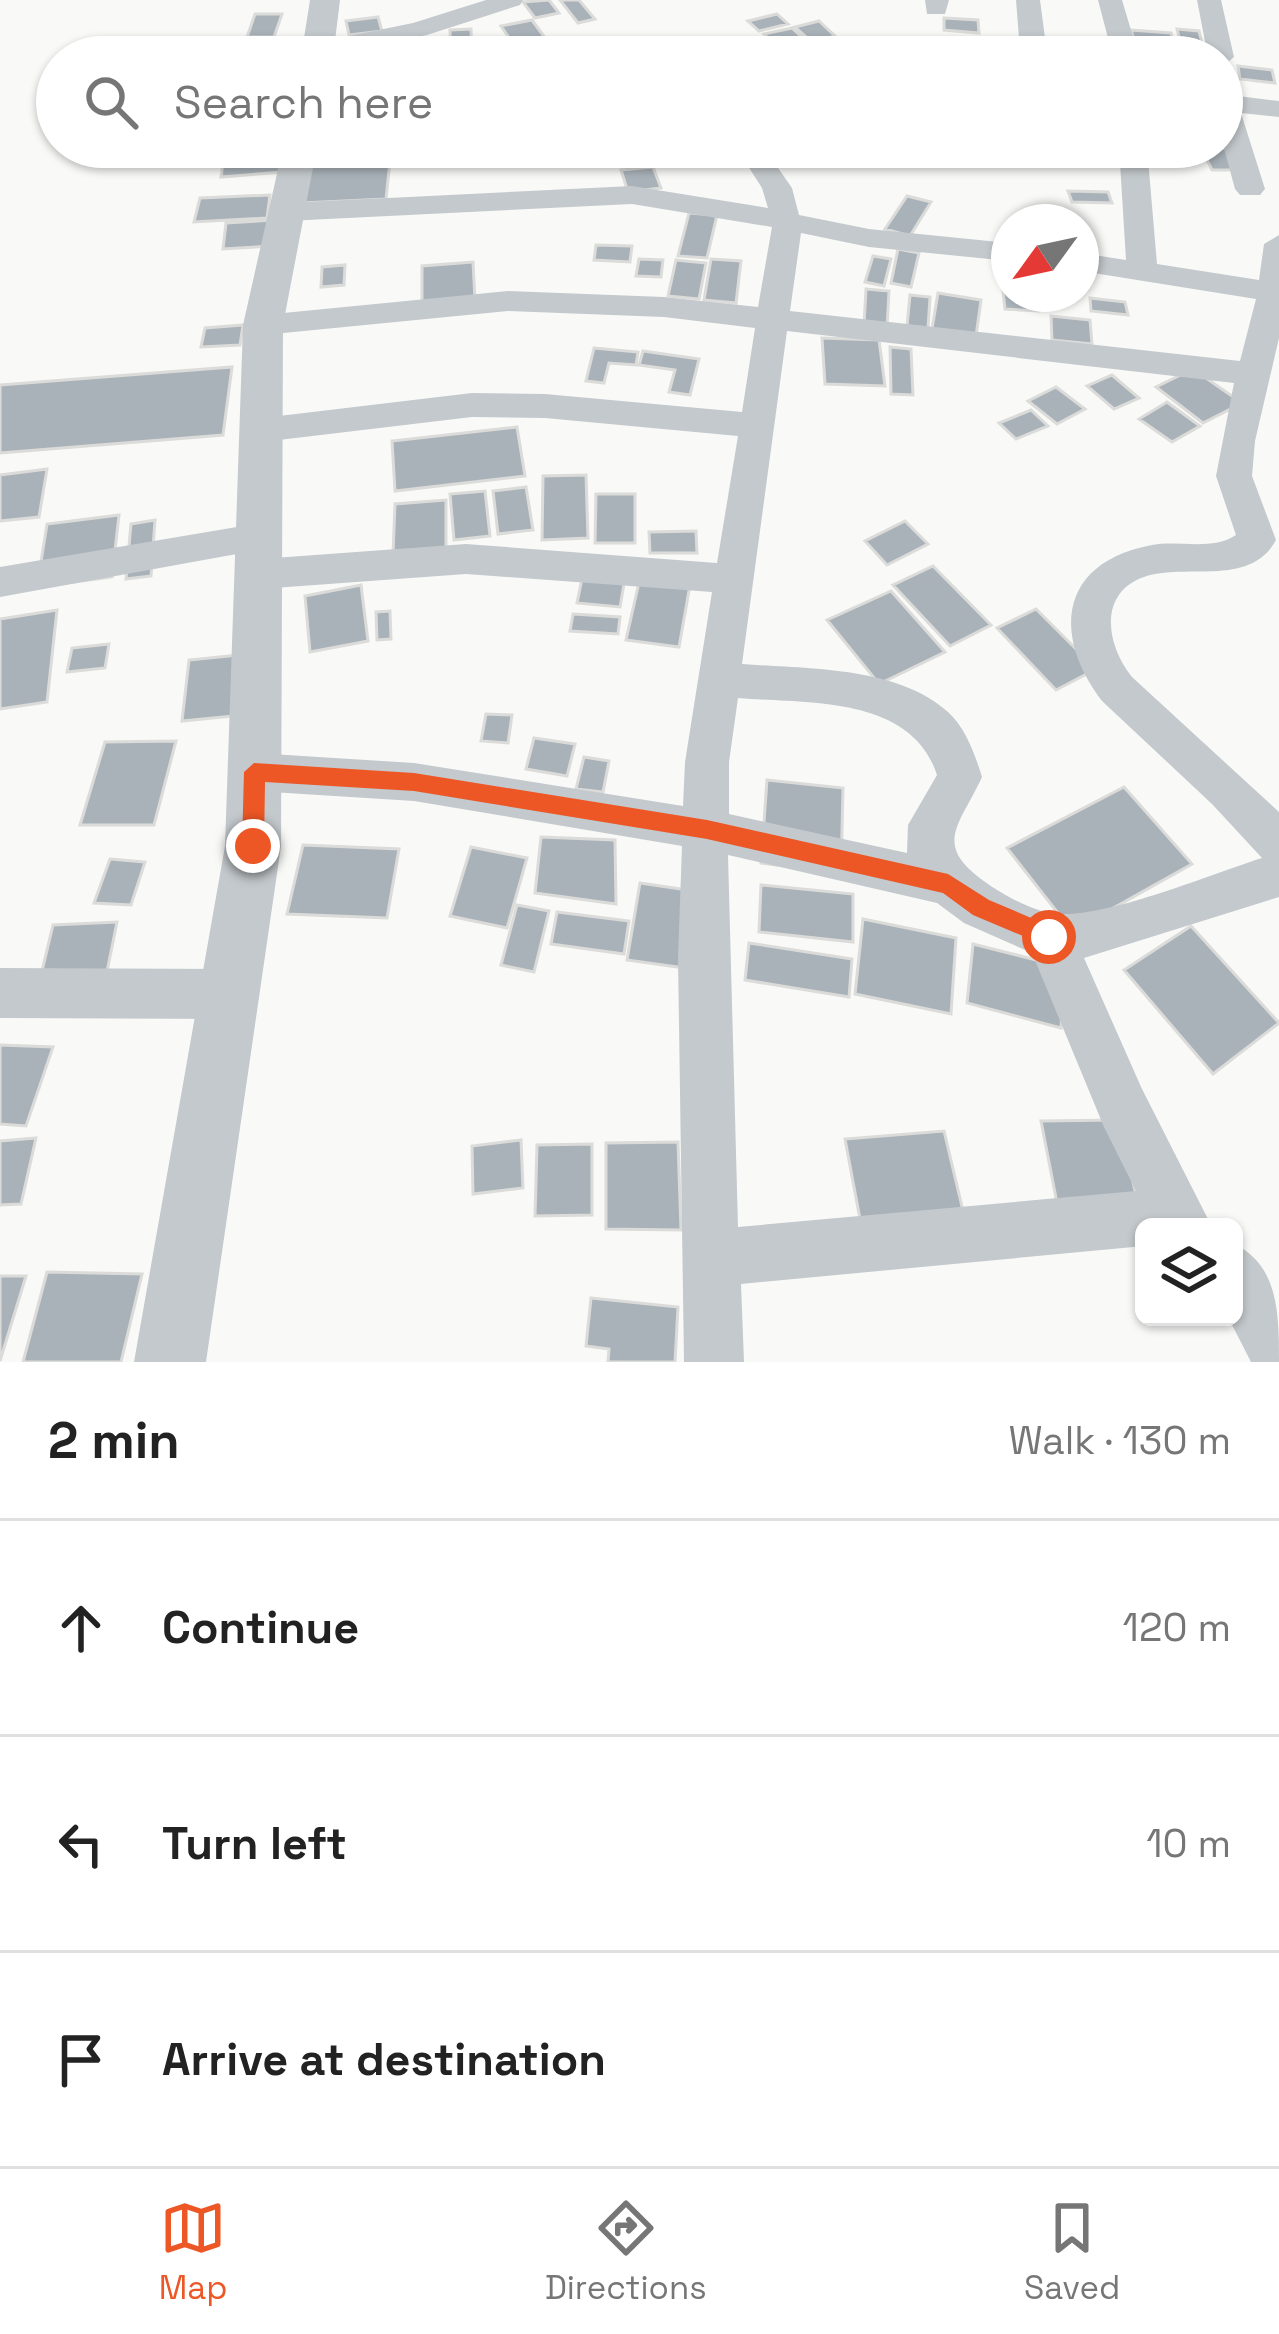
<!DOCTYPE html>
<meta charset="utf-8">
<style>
body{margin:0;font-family:"Space Grotesk",sans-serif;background:#f6f6f6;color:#222}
.controls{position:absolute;right:36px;bottom:36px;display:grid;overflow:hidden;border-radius:18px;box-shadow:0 3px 9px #0004}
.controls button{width:108px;height:108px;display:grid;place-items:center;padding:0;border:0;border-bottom:3px solid #e0e0e0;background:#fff;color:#222;font:60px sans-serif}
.compass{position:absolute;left:991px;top:204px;width:108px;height:108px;border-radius:50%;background:#fff;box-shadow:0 3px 9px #0004;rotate:237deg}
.stop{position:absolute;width:36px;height:36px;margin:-27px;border:9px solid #ec5725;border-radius:50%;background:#fff}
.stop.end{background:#ec5725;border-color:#fff;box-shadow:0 3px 12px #0008}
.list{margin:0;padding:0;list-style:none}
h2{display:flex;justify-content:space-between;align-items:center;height:156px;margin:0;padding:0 48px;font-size:51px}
h2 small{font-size:39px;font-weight:400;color:#767676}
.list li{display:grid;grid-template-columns:78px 1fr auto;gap:36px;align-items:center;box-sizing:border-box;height:216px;padding:0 48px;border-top:3px solid #e0e0e0}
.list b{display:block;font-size:45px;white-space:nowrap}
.list em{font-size:39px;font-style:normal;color:#767676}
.icon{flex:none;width:66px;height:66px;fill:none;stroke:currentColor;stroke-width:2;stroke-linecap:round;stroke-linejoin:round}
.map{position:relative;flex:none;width:1279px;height:1362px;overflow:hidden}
.search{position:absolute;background:#fff;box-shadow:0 3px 9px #0004;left:36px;right:36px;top:36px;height:132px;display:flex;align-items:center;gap:30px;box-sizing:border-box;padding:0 42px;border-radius:66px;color:#767676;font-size:45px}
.sheet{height:804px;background:#fff}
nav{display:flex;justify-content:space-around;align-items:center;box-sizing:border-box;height:168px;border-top:3px solid #e0e0e0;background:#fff;font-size:33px;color:#767676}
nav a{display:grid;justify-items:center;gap:6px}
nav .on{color:#ec5725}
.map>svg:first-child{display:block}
.building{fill:#a9b2b9;stroke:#dbdbd9;stroke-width:3}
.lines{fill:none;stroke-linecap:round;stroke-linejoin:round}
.minor{fill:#c4c9cd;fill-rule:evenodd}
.tertiary{fill:#c4c9cd;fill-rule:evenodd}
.route{fill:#ec5725}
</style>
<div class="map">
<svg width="1279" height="1362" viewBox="0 0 1279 1362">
<rect width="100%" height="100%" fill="#f9faf7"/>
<path class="building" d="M 549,0 L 559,13 L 535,18 L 523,2 Z
M 560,0 L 579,0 L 595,19 L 578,23 Z
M 255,14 L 282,14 L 274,37 L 247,37 Z
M 777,14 L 788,24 L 759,31 L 748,21 Z
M 378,17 L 382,31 L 349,35 L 346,21 Z
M 944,18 L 978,20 L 979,33 L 944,30 Z
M 532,20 L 548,42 L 516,48 L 501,26 Z
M 819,21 L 835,36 L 812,42 L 795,27 Z
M 792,28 L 808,43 L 780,49 L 764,34 Z
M 471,29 L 472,53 L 451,54 L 450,30 Z
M 1177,29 L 1199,31 L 1204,51 L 1182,49 Z
M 1131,30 L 1171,33 L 1176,50 L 1136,47 Z
M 374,35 L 380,46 L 393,43 L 397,51 L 346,57 L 344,54 L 359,51 L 352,39 Z
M 1238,66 L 1272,70 L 1275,83 L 1240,79 Z
M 1201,148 L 1229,148 L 1240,170 L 1212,170 Z
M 284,149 L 283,172 L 221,177 L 224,155 Z
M 390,161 L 386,199 L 302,203 L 308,164 Z
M 653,167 L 661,188 L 628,192 L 621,170 Z
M 1068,191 L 1108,192 L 1112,203 L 1072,202 Z
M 270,195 L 267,218 L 194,222 L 200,198 Z
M 907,196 L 931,202 L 910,236 L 885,229 Z
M 689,213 L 717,215 L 707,258 L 678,256 Z
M 274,220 L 272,246 L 223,249 L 226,223 Z
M 596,245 L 632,246 L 630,262 L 594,260 Z
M 898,249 L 919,253 L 911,287 L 891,283 Z
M 873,256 L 891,259 L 884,286 L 865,282 Z
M 639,259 L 663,260 L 661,277 L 636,276 Z
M 711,259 L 741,261 L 736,303 L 704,300 Z
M 676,260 L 706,263 L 699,299 L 668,296 Z
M 473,262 L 475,300 L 422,304 L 422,266 Z
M 345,265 L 344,285 L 321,287 L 322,267 Z
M 1001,272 L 1009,272 L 1009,294 L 1036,294 L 1039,311 L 1005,309 Z
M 866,289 L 889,291 L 887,327 L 864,325 Z
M 938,293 L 981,300 L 976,336 L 932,329 Z
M 910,295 L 930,297 L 928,328 L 907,326 Z
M 1090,298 L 1125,302 L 1128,315 L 1091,311 Z
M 1051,316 L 1090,320 L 1092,344 L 1052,340 Z
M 243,325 L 240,345 L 201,347 L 205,328 Z
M 822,338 L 879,340 L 885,386 L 825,384 Z
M 890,347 L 911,349 L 913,395 L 891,394 Z
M 594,348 L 638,352 L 636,365 L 609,363 L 604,383 L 586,381 Z
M 643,351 L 699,359 L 690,395 L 669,392 L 675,370 L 639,365 Z
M 232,367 L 223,435 L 0,453 L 0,385 Z
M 1193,369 L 1242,403 L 1203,423 L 1156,387 Z
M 1112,375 L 1139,398 L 1114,409 L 1087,386 Z
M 1056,387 L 1085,409 L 1057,424 L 1028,401 Z
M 1167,402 L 1200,426 L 1172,442 L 1139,419 Z
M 1031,410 L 1048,426 L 1016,439 L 999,423 Z
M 517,427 L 525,476 L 395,491 L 392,441 Z
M 47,469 L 39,517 L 0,521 L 0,475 Z
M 586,475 L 588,538 L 542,540 L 543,476 Z
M 526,487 L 533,530 L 498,534 L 493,491 Z
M 485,491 L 490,536 L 454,540 L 450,494 Z
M 596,494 L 635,494 L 635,543 L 595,543 Z
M 446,500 L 446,551 L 393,554 L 395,504 Z
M 119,515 L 112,577 L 37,587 L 47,524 Z
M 155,520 L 151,576 L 126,579 L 131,524 Z
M 905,521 L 928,544 L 887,565 L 865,541 Z
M 696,531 L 697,553 L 650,553 L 649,532 Z
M 933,566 L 991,625 L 950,646 L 893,585 Z
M 583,574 L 625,578 L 620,607 L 577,603 Z
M 640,578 L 690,585 L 679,647 L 626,640 Z
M 361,585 L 368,641 L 310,652 L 305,596 Z
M 891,591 L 945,652 L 879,684 L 827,620 Z
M 1036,609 L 1096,669 L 1056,690 L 997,628 Z
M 57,610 L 47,702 L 0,709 L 0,619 Z
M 390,611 L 391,639 L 377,640 L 376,612 Z
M 573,614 L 620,617 L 618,634 L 570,631 Z
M 109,644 L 105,668 L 67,672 L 72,648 Z
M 249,654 L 244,715 L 182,721 L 189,660 Z
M 486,714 L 512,715 L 508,743 L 481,741 Z
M 534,738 L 575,744 L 567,776 L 526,769 Z
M 176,741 L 154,825 L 80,825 L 105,742 Z
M 584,757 L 609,761 L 603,792 L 576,789 Z
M 767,780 L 843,788 L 841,873 L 761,863 Z
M 1124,787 L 1192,864 L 1072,931 L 1007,848 Z
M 541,837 L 615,840 L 616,904 L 535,893 Z
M 303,845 L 399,849 L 387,918 L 287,914 Z
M 471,847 L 527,858 L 507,928 L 450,916 Z
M 110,859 L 145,862 L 131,905 L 94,903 Z
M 640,883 L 701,892 L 692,969 L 627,960 Z
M 761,885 L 853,894 L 853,942 L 759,932 Z
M 517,905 L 549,911 L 534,972 L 501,965 Z
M 557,912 L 629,921 L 624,954 L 551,944 Z
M 863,919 L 956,938 L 951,1014 L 855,994 Z
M 117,922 L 101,1001 L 34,1005 L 53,925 Z
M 1191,926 L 1279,1023 L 1213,1074 L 1124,970 Z
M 749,943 L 852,959 L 849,997 L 745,980 Z
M 973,944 L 1064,967 L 1061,1028 L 967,1003 Z
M 0,1045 L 53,1047 L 26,1126 L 0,1124 Z
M 1118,1120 L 1138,1203 L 1057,1203 L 1041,1121 Z
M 944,1131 L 963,1211 L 860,1219 L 845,1139 Z
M 36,1138 L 21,1204 L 0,1205 L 0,1141 Z
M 521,1140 L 523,1188 L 473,1194 L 472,1146 Z
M 678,1142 L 681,1230 L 606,1229 L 606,1143 Z
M 592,1144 L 592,1215 L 535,1216 L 537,1145 Z
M 47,1272 L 142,1274 L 121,1362 L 23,1362 Z
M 0,1276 L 26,1276 L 0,1361 Z
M 591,1298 L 678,1307 L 675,1362 L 608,1362 L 609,1349 L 586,1346 Z"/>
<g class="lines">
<path class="minor" d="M 486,0 L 523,0 L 520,5 L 427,35 L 319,57 L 306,49 L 310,44 L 413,23 Z
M 925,0 L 949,0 L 945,14 L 927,14 Z
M 1016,0 L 1040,0 L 1045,38 L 1041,43 L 1032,46 L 1019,38 Z
M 1098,0 L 1122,0 L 1139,57 L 1113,57 Z
M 1197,0 L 1221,0 L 1234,57 L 1227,63 L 1235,70 L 1238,96 L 1279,101 L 1279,117 L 1241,113 L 1265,189 L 1260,195 L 1240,195 L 1235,189 L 1222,141 L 1222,57 L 1208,57 Z
M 742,147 L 770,147 L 767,152 L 792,188 L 799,215 L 869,229 L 1009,243 L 1009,261 L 869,247 L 801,233 L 790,311 L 1240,361 L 1256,299 L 1081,271 L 1081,253 L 1126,260 L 1119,147 L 1147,147 L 1157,264 L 1259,280 L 1264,244 L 1279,235 L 1279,338 L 1255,441 L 1252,476 L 1276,540 C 1252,584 1196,566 1155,574 C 1098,585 1103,641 1132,677 L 1279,812 L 1279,897 L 1084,958 L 1142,1089 L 1212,1227 L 1144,1227 L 1144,1246 L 741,1284 L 744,1362 L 684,1362 L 678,957 L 682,846 L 414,801 L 255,791 L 239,786 L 233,772 L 239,758 L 255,753 L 414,763 L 683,806 L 685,762 L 712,592 L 466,574 L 260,589 L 246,585 L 240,574 L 246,563 L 260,559 L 466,544 L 717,563 L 738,436 L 545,418 L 472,417 L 262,442 L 249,439 L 244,430 L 249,421 L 262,418 L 472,393 L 545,394 L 742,412 L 755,328 L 664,317 L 508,311 L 263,335 L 251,332 L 247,325 L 251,318 L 263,315 L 508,291 L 664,297 L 758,307 L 772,227 L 632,204 L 287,221 L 272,212 L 287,203 L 632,186 L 768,208 L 762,188 L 739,152 ZM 787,331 L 1234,383 L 1216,476 L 1236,535 C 1212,551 1180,540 1152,545 C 1060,562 1051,634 1102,701 L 1212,804 L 1262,858 C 1208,875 1110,917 1056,914 C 1035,912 1005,896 988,884 C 931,845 959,827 982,777 C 975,755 966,728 948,712 C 897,666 806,669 742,664 ZM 738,698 C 807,704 911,695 937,775 L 908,825 L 907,853 L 729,814 L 729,762 ZM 728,855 L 937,903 L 964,923 L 1032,953 L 1104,1127 L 1136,1191 L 738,1227 Z
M 261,523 L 275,527 L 280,537 L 275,547 L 0,597 L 0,567 Z
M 0,968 L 229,969 L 247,977 L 254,994 L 247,1011 L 229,1019 L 0,1018 Z
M 1234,1244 C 1279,1265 1279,1315 1279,1362 L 1251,1362 L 1228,1317 L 1234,1317 Z"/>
<path class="tertiary" d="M 310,0 L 340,0 L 333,57 L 301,57 Z
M 283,147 L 317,147 L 283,325 L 281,846 L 206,1362 L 134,1362 L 225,846 L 243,325 Z"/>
</g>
<path class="route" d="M 254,763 L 414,773 L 707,820 L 948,874 L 989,900 L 1057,929 L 1061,937 L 1049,947 L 973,915 L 943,893 L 707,839 L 414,791 L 265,782 L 264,846 L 253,855 L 242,846 L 244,772 Z"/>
</svg>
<div class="controls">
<button><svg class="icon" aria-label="layers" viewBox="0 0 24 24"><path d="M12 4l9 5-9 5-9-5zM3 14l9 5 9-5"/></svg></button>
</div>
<svg class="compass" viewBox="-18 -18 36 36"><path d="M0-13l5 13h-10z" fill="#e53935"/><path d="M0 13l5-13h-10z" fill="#767676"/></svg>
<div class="stop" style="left:1049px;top:937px"></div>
<div class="stop end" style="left:253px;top:846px"></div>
<div class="search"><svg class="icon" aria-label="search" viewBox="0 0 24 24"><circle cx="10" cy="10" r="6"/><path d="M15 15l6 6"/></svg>Search here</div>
</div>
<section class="sheet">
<h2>2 min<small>Walk · 130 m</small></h2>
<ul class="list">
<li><svg class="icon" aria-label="ahead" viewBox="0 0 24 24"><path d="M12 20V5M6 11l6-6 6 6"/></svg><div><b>Continue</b></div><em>120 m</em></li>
<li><svg class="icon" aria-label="left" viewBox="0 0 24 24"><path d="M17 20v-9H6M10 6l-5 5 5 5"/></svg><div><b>Turn left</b></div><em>10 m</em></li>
<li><svg class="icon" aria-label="arrive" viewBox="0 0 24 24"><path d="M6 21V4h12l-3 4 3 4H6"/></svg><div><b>Arrive at destination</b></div></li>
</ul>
</section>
<nav>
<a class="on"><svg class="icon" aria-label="map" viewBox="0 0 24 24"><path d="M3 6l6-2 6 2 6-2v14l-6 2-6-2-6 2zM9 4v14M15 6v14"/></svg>Map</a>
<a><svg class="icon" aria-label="directions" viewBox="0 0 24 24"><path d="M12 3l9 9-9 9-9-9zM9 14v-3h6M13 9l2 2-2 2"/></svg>Directions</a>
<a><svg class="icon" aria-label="saved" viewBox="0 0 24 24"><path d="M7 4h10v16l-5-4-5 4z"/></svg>Saved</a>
</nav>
